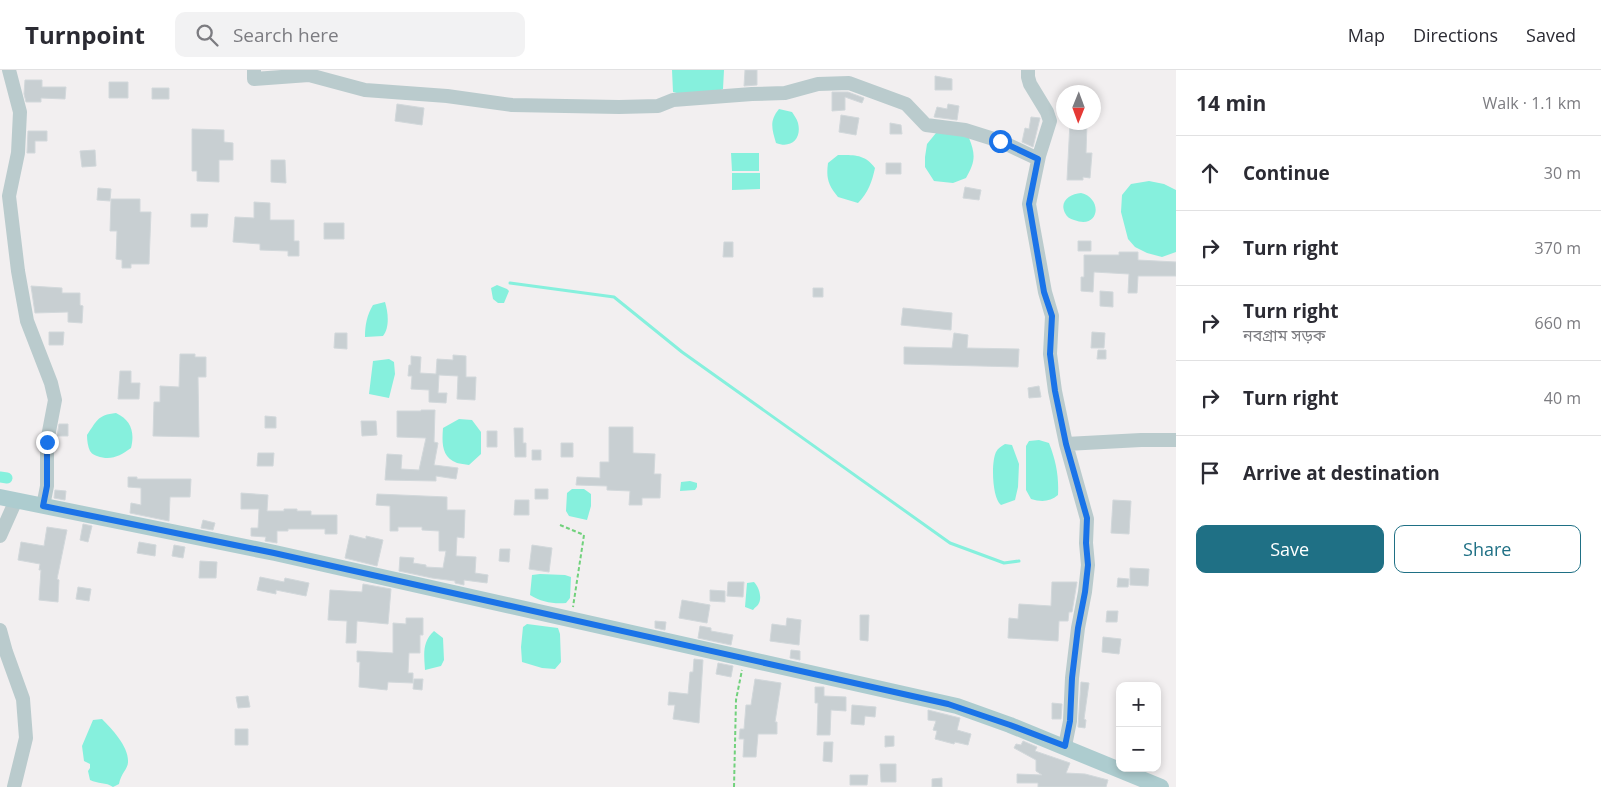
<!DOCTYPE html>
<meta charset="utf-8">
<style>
body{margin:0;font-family:"Open Sans","Noto Sans Bengali",sans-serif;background:#f2f2f3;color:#2b2b33}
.controls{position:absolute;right:15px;bottom:15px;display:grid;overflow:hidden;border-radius:10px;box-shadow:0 2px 8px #0003}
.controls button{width:45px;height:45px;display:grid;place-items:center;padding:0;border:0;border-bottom:1px solid #e1e1e2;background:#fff;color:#2b2b33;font:25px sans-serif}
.compass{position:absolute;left:1056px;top:15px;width:45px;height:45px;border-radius:50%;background:#fff;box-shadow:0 2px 8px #0003;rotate:181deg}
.stop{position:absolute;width:15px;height:15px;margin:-11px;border:4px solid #1a73e8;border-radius:50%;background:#fff}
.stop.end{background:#1a73e8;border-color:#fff;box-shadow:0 1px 5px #0008}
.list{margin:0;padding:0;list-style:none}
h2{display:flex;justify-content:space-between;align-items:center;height:65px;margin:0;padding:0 20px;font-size:21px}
h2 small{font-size:16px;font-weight:400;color:#7c7c81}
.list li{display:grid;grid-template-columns:32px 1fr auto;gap:15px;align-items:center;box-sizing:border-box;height:75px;padding:0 20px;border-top:1px solid #e1e1e2}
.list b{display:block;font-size:19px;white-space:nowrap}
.list p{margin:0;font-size:16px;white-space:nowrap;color:#7c7c81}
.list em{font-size:16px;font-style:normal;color:#7c7c81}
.actions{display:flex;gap:10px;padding:15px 20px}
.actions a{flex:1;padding:11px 0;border:1px solid #1f7085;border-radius:10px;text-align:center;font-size:18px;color:#1f7085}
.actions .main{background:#1f7085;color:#fff}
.icon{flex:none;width:28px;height:28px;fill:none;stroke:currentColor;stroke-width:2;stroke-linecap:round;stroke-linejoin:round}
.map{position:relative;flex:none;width:1176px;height:717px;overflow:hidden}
header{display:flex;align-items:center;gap:30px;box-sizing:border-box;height:70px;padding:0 25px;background:#fff;border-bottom:1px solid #e1e1e2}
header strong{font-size:24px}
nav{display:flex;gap:28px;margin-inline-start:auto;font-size:18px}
.search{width:350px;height:45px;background:#f2f2f3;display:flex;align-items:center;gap:12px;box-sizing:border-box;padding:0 18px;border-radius:10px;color:#7c7c81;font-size:19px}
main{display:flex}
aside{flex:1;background:#fff}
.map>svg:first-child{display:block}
.water{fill:#86f0dd}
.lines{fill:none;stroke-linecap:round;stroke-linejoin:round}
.stream{stroke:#86f0dd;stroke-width:3}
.canal{stroke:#86f0dd;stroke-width:11}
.building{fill:#c8cfd2;stroke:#d2d8db}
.path{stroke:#71d17c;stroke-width:2;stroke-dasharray:4 2.5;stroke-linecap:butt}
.minor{stroke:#bacbcd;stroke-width:14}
.major{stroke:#adcccf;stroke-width:16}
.route{stroke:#1a73e8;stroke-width:6}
</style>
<header>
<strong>Turnpoint</strong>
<div class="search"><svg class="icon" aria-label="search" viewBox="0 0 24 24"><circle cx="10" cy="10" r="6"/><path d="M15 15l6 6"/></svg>Search here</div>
<nav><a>Map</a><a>Directions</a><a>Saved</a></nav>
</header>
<main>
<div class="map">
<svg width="1176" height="717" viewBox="0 0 1176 717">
<rect width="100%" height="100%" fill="#f2eff0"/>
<path class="water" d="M 672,0 L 724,0 L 723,19 C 709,26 688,27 673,22 Z
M 779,39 L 792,42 C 794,45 797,49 798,53 C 802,69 791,79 776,73 C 772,59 769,51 779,39 Z
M 952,62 L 969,68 C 976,85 975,92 966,108 L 953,113 L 934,111 L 925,97 L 925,87 L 927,74 L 936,63 Z
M 731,83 L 759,83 L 759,101 L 732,101 Z
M 838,85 C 854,85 865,84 875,98 C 872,112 868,123 858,133 L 838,127 C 828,115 826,108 828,93 Z
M 732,103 L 760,103 L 760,119 L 732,120 Z
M 1149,111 L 1164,114 L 1176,120 L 1176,182 L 1162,187 L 1147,183 L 1135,177 L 1128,169 L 1121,142 L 1122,125 L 1131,114 Z
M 1081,123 C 1103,128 1100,160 1074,150 C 1070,149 1067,147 1065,143 C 1059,131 1070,124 1081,123 Z
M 497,215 L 507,219 L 509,221 L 504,233 L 498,233 L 493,229 L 491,218 Z
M 385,232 C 388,242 390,257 383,266 L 365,267 C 365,255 367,245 373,235 Z
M 389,289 L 394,292 L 395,304 L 389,328 L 369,324 L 373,291 Z
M 116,343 C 131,350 135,362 131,378 C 120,386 111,391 97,386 C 93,384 93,385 90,381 C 88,377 87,371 87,365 C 97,351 97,345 116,343 Z
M 459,349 L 472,350 L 481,362 L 481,384 L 469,395 C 465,394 460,394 457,393 C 441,387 442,372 443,358 Z
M 1039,370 L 1049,373 C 1056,391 1059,406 1058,425 C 1050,432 1041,432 1031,429 L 1026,420 L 1026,376 L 1029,371 Z
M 1005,374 L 1012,375 L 1019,394 L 1018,417 L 1015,430 L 1001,435 C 992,428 991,392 996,382 C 998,378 1002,376 1005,374 Z
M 690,411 L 697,413 L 697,417 L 695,420 L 680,421 L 681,412 Z
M 572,419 L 584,419 L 591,424 L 591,436 L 587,450 L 569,446 L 566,441 L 567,423 Z
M 540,504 L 565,505 L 571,507 L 570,528 L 566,533 C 553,534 541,532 530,525 L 532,505 Z
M 754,512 C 759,517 762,527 759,533 C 758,536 755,537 753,540 L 745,537 L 747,513 Z
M 527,554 L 558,558 L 560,564 L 561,592 L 555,599 L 542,598 L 522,592 L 521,577 L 523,557 Z
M 434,561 L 443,568 L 444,590 L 441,596 L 425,600 C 424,584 422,572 434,561 Z
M 102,649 C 112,659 129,677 128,692 C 128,699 121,703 119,714 L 113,717 C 106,712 98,714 90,710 L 88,701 L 90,698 L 90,694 L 84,691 L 82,676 L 93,650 Z"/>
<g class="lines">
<path class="stream" d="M 510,213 L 614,227 L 682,282 L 950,473 L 1004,493 L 1019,491"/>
<path class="canal" d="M 0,407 L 7,408"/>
</g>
<path class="building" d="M 745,0 L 757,0 L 757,15 L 744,16 Z
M 935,6 L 952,9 L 952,20 L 935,20 Z
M 25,10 L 42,10 L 42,17 L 66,17 L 65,29 L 41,28 L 41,32 L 26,32 L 24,24 Z
M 109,12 L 128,12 L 128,28 L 109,28 Z
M 152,18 L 169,18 L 169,29 L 152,29 Z
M 832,22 L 848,22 L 864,28 L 862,33 L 845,27 L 845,40 L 832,41 Z
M 397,34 L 424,38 L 422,55 L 395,51 Z
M 948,34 L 959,36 L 957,50 L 934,47 L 937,37 L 947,39 Z
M 841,45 L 859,48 L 856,65 L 839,62 Z
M 1031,47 L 1040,48 L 1033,77 L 1022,72 L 1025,58 L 1029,59 Z
M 1070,52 L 1087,52 L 1086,83 L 1092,83 L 1090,108 L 1083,107 L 1083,110 L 1067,110 Z
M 890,53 L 901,55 L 902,64 L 890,64 Z
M 192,59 L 224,60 L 224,72 L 233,73 L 233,90 L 219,90 L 219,112 L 197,111 L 197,101 L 192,101 Z
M 28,61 L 47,61 L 47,71 L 35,71 L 35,83 L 27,83 Z
M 95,80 L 96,96 L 82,97 L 80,81 Z
M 271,90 L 285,90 L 286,113 L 271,112 Z
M 886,93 L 901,93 L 901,104 L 886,104 Z
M 965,117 L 981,120 L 979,130 L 963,128 Z
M 98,118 L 111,119 L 110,131 L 97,130 Z
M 111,129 L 140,129 L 140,142 L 151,142 L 149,194 L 131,194 L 131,198 L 122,198 L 122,190 L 116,189 L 117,161 L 110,161 Z
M 254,132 L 270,133 L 270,150 L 294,150 L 294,171 L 299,171 L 299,186 L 288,186 L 288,181 L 260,180 L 260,174 L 233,172 L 235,147 L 254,148 Z
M 191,144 L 208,144 L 207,157 L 191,157 Z
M 324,153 L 344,153 L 344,169 L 324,169 Z
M 1078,171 L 1091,171 L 1091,181 L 1078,181 Z
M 724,172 L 733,172 L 733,187 L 723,187 Z
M 1119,182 L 1138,182 L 1138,190 L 1176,192 L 1176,206 L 1138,206 L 1137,223 L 1128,223 L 1129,204 L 1094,202 L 1093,222 L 1081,221 L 1081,207 L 1084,207 L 1084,185 L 1119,185 Z
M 31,216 L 62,218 L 62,223 L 80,223 L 80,235 L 83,236 L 82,253 L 68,252 L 68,242 L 35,243 Z
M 813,218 L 823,218 L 823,227 L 813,227 Z
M 1100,221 L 1113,222 L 1113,237 L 1100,236 Z
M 903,238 L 952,243 L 951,260 L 901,255 Z
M 49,262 L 64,262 L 63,275 L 49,275 Z
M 1092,262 L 1105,263 L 1104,278 L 1091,278 Z
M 335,263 L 347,263 L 347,279 L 334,278 Z
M 954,263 L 968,265 L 967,278 L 1019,279 L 1018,297 L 904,294 L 904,277 L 952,278 Z
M 1098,280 L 1106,280 L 1106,289 L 1097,289 Z
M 180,284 L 195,284 L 195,287 L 206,287 L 206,307 L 198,307 L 199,367 L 153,366 L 154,332 L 160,332 L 160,316 L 179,317 Z
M 453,285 L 466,286 L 466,307 L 476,307 L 475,330 L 457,329 L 458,306 L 439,305 L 438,323 L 447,323 L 446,333 L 429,332 L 429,320 L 411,319 L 412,306 L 408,306 L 409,295 L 411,295 L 411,286 L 421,287 L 420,303 L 436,304 L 437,289 L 453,290 Z
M 120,301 L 131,301 L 131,313 L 140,313 L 139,329 L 118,329 Z
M 1039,316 L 1041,327 L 1029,328 L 1028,318 Z
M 421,340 L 435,340 L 434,372 L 438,373 L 434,395 L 458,398 L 456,409 L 436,406 L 436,411 L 385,410 L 387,384 L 402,385 L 401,399 L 419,400 L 426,368 L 397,367 L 397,341 L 421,341 Z
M 265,346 L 276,347 L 276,358 L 265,358 Z
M 361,351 L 376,351 L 377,365 L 362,366 Z
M 59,354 L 68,354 L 68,366 L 57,366 Z
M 609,357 L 633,357 L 633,383 L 655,384 L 654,404 L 661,404 L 660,428 L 642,428 L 642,435 L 629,435 L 630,421 L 607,420 L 607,416 L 576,415 L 577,407 L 600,408 L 600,392 L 609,392 Z
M 514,358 L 523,358 L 523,373 L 526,373 L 526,387 L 515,387 Z
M 487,361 L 497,361 L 497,377 L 487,377 Z
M 561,373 L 573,373 L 573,387 L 561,387 Z
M 532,380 L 541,380 L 541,390 L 532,390 Z
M 258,383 L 274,383 L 273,396 L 257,396 Z
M 128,407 L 137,407 L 137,409 L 191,409 L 190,427 L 170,427 L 169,451 L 130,443 L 131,433 L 141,435 L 141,418 L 128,417 Z
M 535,419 L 548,419 L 548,429 L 535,429 Z
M 55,420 L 66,421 L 65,430 L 54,428 Z
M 241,423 L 268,425 L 267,441 L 284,441 L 284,439 L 297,439 L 297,441 L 311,441 L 311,445 L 337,445 L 337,464 L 325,464 L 325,459 L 288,459 L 288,461 L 277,461 L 277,473 L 265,471 L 266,467 L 251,466 L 251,458 L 258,458 L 259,439 L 241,439 Z
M 377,424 L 447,427 L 447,440 L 465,440 L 464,468 L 457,467 L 456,486 L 476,487 L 475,503 L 488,505 L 487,513 L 464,510 L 464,515 L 455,513 L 455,511 L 432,508 L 399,501 L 400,487 L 414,488 L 413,493 L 426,495 L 426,497 L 443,498 L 446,481 L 439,481 L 439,461 L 422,460 L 422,457 L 398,457 L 398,461 L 390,461 L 390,436 L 376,435 Z
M 515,430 L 529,430 L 529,445 L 514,445 Z
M 1113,430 L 1131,431 L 1129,464 L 1111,463 Z
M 203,450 L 215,453 L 213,460 L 201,458 Z
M 83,454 L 92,456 L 88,472 L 80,470 Z
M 47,457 L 67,460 L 57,509 L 59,510 L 58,532 L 39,530 L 41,500 L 39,500 L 40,494 L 18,490 L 21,472 L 44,476 Z
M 350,465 L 366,469 L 366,466 L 383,470 L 377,496 L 345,488 Z
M 139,472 L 156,475 L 155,486 L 137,483 Z
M 174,475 L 185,477 L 183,488 L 172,486 Z
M 532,475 L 552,478 L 549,502 L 529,499 Z
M 500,479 L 510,479 L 509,492 L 499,491 Z
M 200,491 L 217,492 L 216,508 L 199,508 Z
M 1130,498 L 1149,499 L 1148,516 L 1130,515 Z
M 260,507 L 284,512 L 285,508 L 309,513 L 306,526 L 276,520 L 276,524 L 257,520 Z
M 1118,508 L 1129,509 L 1128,517 L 1117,517 Z
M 728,512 L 744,512 L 743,527 L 727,526 Z
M 1052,512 L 1077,512 L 1072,542 L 1069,542 L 1068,551 L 1059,551 L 1058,571 L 1008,568 L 1009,548 L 1018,549 L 1019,534 L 1051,536 Z
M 363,514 L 391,519 L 388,554 L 357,551 L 356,573 L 346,573 L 347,551 L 328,550 L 330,520 L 362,522 Z
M 78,517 L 91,519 L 89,531 L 76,529 Z
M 710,520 L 725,521 L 725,532 L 710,531 Z
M 682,530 L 710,535 L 707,553 L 679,548 Z
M 1107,541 L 1118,541 L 1117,552 L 1106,552 Z
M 860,545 L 869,545 L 868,571 L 860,570 Z
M 406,548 L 423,548 L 423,565 L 420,565 L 420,583 L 409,583 L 408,603 L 413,603 L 413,613 L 388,612 L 387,620 L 359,617 L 360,592 L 357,592 L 357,581 L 393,583 L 393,553 L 406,554 Z
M 787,548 L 801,550 L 799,575 L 770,571 L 772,554 L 786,556 Z
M 655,551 L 666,552 L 665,560 L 655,558 Z
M 700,556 L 711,558 L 711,561 L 733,565 L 731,575 L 698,568 Z
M 1103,567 L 1121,569 L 1119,584 L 1102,582 Z
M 791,580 L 800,581 L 800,590 L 790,588 Z
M 694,589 L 703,590 L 699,653 L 673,649 L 675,635 L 668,635 L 669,622 L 688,624 L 690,602 L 693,602 Z
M 718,593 L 733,596 L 731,607 L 716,604 Z
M 414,609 L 423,609 L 422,620 L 413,619 Z
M 755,609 L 781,613 L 775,652 L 777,652 L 777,664 L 758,664 L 756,687 L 743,687 L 744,669 L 739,669 L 740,659 L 744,659 L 746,635 L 751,635 Z
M 1081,612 L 1089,613 L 1084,649 L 1086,650 L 1085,658 L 1078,657 Z
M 815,617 L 824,617 L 824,626 L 846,627 L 846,641 L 831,640 L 830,665 L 817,665 L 818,633 L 815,633 Z
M 248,626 L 250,637 L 238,638 L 236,627 Z
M 1052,633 L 1062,634 L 1061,649 L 1052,649 Z
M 852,635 L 876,637 L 875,647 L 865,646 L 864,655 L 851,654 Z
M 928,640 L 960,648 L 957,660 L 971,664 L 968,675 L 955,672 L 954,674 L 935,669 L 937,661 L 933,660 L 936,651 L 928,650 Z
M 235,659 L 248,659 L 248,675 L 235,675 Z
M 885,666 L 894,666 L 894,676 L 885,677 Z
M 1023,671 L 1037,677 L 1035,681 L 1070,693 L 1066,703 L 1085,704 L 1108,710 L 1106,717 L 1038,717 L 1038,713 L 1017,713 L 1017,704 L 1042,705 L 1036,701 L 1036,690 L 1014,678 L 1016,674 L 1021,675 Z
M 824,672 L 833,672 L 832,692 L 823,691 Z
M 880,694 L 896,694 L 896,712 L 881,712 Z
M 850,705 L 868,705 L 867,715 L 850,715 Z
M 942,708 L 942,717 L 932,717 L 932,709 Z"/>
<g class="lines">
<path class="path" d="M 560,455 L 584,465 L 573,537
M 734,717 L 736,630 L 742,600"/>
<path class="minor" d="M 9,0 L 20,42 L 18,83 L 9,126 L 18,201 L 27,251 L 51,313 L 55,330 L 47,372 L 47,416 L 43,436
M 254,0 L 254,9 L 309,5 L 365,20 L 447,26 L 512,35 L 619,37 L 658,36 L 673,30 L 752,24 L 785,23 L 818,14 L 849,13 L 906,34 L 926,55 L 965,60 L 1000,71 L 1038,89
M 1028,0 L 1028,7 L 1030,14 L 1047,42 L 1050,51 L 1039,86 L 1029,134 L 1045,222 L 1052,246 L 1050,284 L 1055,321 L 1066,374 L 1087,449 L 1086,473 L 1088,495 L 1085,522 L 1078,558 L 1072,608 L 1070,651 L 1065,676
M 1066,374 L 1141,370 L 1176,370
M 0,466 L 16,430
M 0,560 L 6,582 L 23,629 L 26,668 L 14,717"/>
<path class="major" d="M 0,427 L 275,483 L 957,636 L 1010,655 L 1161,717"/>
</g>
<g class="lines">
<path class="route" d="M 47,372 L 47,416 L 43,436 L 274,483 L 948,634 L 1010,655 L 1065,676 L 1070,651 L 1072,608 L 1078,558 L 1085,522 L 1088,495 L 1086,473 L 1087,448 L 1066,374 L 1055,321 L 1050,284 L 1052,246 L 1044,222 L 1029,134 L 1038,89 L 1000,71"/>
</g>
</svg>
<div class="controls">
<button>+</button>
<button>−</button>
</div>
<svg class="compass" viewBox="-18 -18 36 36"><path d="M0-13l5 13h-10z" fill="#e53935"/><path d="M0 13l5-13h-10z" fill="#7c7c81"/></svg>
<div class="stop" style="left:1000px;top:71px"></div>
<div class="stop end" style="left:47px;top:372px"></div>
</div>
<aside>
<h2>14 min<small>Walk · 1.1 km</small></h2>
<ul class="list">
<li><svg class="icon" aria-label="ahead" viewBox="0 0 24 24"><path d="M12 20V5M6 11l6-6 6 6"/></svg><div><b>Continue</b></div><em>30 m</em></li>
<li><svg class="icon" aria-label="right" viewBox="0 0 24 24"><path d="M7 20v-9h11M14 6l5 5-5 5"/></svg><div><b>Turn right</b></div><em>370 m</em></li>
<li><svg class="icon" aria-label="right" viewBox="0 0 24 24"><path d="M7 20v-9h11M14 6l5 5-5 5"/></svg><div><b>Turn right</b><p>নবগ্রাম সড়ক</p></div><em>660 m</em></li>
<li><svg class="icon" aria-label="right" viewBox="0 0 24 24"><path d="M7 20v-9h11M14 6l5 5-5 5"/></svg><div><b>Turn right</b></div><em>40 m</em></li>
<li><svg class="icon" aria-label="arrive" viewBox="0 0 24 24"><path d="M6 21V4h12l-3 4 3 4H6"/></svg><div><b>Arrive at destination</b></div></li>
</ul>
<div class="actions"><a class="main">Save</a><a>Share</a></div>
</aside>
</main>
